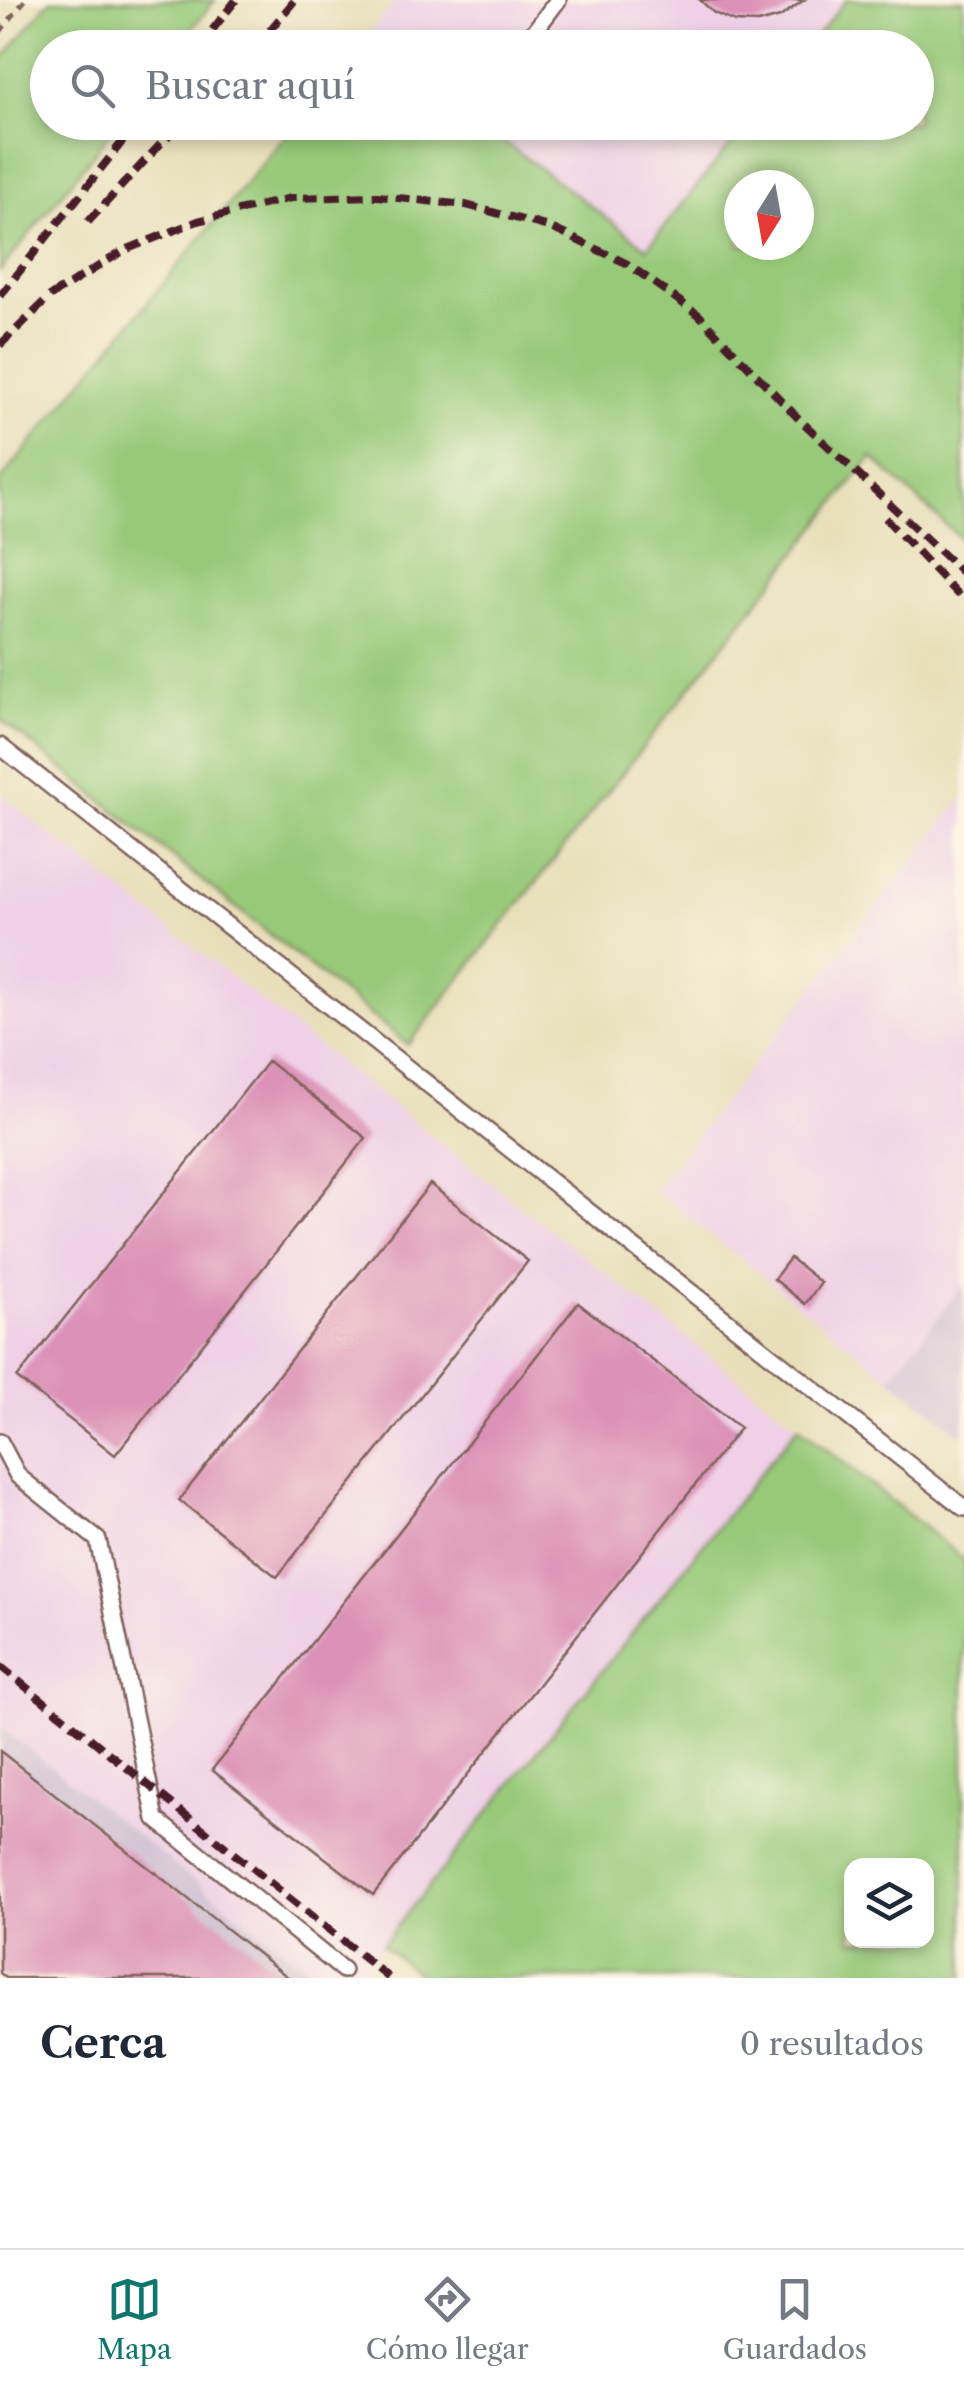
<!DOCTYPE html>
<html lang="es">
<meta charset="utf-8">
<style>
body{margin:0;font-family:"Libre Caslon Text",serif;background:#f2f2f3;color:#1f2937}
.controls{position:absolute;right:30px;bottom:30px;display:grid;overflow:hidden;border-radius:20px;box-shadow:0 5px 15px #0003}
.controls button{width:90px;height:90px;display:grid;place-items:center;padding:0;border:0;border-bottom:2px solid #e0e1e3;background:#fff;color:#1f2937;font:50px sans-serif}
.compass{position:absolute;left:724px;top:170px;width:90px;height:90px;border-radius:50%;background:#fff;box-shadow:0 5px 15px #0003;rotate:191deg}
.list{margin:0;padding:0;list-style:none}
h2{display:flex;justify-content:space-between;align-items:center;height:130px;margin:0;padding:0 40px;font-size:42px}
h2 small{font-size:32px;font-weight:400;color:#747a83}
.icon{flex:none;width:55px;height:55px;fill:none;stroke:currentColor;stroke-width:2;stroke-linecap:round;stroke-linejoin:round}
.map{position:relative;flex:none;width:964px;height:1978px;overflow:hidden}
.search{position:absolute;background:#fff;box-shadow:0 5px 15px #0003;left:30px;right:30px;top:30px;height:110px;display:flex;align-items:center;gap:25px;box-sizing:border-box;padding:0 35px;border-radius:55px;color:#747a83;font-size:38px}
.sheet{height:270px;background:#fff}
nav{display:flex;justify-content:space-around;align-items:center;box-sizing:border-box;height:140px;border-top:2px solid #e0e1e3;background:#fff;font-size:28px;color:#747a83}
nav a{display:grid;justify-items:center;gap:5px}
nav .on{color:#0f766e}
.map>svg:first-child{display:block}
.built{fill:#efd0e6}
.industrial{fill:#cdbed2}
.green{fill:#97c979;stroke:#707452;stroke-width:2.5;fill-rule:evenodd}
.building{fill:#dc91b6}
.lines{fill:none;stroke-linecap:round;stroke-linejoin:round}
.lane-casing{stroke:#81625d;stroke-width:20}
.path{stroke:#81625d;stroke-width:5;stroke-dasharray:8 8;stroke-linecap:butt}
.lane{stroke:#fff;stroke-width:15}
.rail{stroke:#4a1f2b;stroke-width:8;stroke-dasharray:15 8;stroke-linecap:butt}
</style>
<div class="map">
<svg width="964" height="1978" viewBox="0 0 964 1978">
<rect width="100%" height="100%" fill="#fcf5e5"/>
<filter id="ink" filterUnits="userSpaceOnUse"><feTurbulence type="fractalNoise" baseFrequency=".01" numOctaves="2"/><feDisplacementMap in="SourceGraphic" scale="20" xChannelSelector="R" yChannelSelector="G"/><feConvolveMatrix kernelMatrix="1 2 1 2 8 2 1 2 1" color-interpolation-filters="sRGB"/></filter>
<filter id="wash" filterUnits="userSpaceOnUse"><feTurbulence type="fractalNoise" baseFrequency=".0048" numOctaves="4" result="noise"/><feDisplacementMap in="SourceGraphic" scale="40" xChannelSelector="R" yChannelSelector="G"/><feGaussianBlur stdDeviation="2.25" result="paint"/><feColorMatrix in="noise" values="0 0 0 0 0 0 0 0 0 0 0 0 0 0 0 0 0 1.4 0 .05"/><feComposite in="paint" operator="in"/></filter>
<g filter="url(#wash)">
<rect width="100%" height="100%" fill="#e8dfba"/>
<path class="built" d="M 395,0 L 846,0 L 808,47 L 379,48 L 366,38 Z
M 479,123 L 748,123 L 647,248 Z
M 0,794 L 798,1426 L 356,1978 L 318,1978 L 0,1727 Z
M 964,796 L 964,1284 L 890,1378 L 654,1190 Z"/>
<path class="industrial" d="M 964,1284 L 964,1437 L 890,1378 Z
M 0,1727 L 318,1978 L 0,1978 Z"/>
<path class="green" d="M 50,0 L 215,0 L 177,47 L 48,48 L 48,122 L 118,123 L 0,271 L 0,62 Z
M 846,0 L 964,0 L 964,542 L 872,457 L 408,1045 L 0,719 L 0,481 L 296,123 L 479,123 L 647,248 L 748,123 L 916,122 L 916,48 L 808,47 ZM 739,185 L 799,185 L 799,245 L 739,245 Z
M 798,1426 L 964,1559 L 964,1978 L 423,1978 L 382,1945 ZM 852,1866 L 926,1866 L 926,1940 L 852,1940 Z"/>
<g id="blocks">
<path class="building" d="M 700,0 L 804,0 L 780,17 L 758,23 L 735,22 L 714,13 Z
M 268,1061 L 366,1138 L 115,1455 L 17,1378 Z
M 430,1184 L 528,1261 L 277,1577 L 179,1500 Z
M 790,1258 L 821,1283 L 805,1304 L 774,1279 Z
M 578,1303 L 740,1428 L 373,1895 L 212,1770 Z
M 0,1751 L 289,1978 L 6,1978 L 0,1973 Z"/>
</g>
</g>
<g filter="url(#ink)">
<use href="#blocks" fill-opacity="0" stroke="#81625d" stroke-width="2.5"/>
<g class="lines">
<defs>
<path id="lane" d="M 522,48 L 558,0
M 0,746 L 964,1508
M 0,1442 L 18,1476 L 98,1540 L 156,1819 L 343,1970"/>
</defs>
<use href="#lane" class="lane-casing"/>
<path class="path" d="M 0,32 L 25,0"/>
<use href="#lane" class="lane"/>
<path class="rail" d="M 198,48 L 236,0
M 255,48 L 295,0
M 88,222 L 181,122
M 0,296 L 138,122
M 0,345 L 52,295 L 125,250 L 198,221 L 291,198 L 378,196 L 466,205 L 549,227 L 626,263 L 699,315 L 796,416 L 964,574
M 885,518 L 964,601
M 0,1666 L 389,1978"/>
</g>
</g>
</svg>
<div class="controls">
<button><svg class="icon" aria-label="layers" viewBox="0 0 24 24"><path d="M12 4l9 5-9 5-9-5zM3 14l9 5 9-5"/></svg></button>
</div>
<svg class="compass" viewBox="-18 -18 36 36"><path d="M0-13l5 13h-10z" fill="#e53935"/><path d="M0 13l5-13h-10z" fill="#747a83"/></svg>
<div class="search"><svg class="icon" aria-label="search" viewBox="0 0 24 24"><circle cx="10" cy="10" r="6"/><path d="M15 15l6 6"/></svg>Buscar aquí</div>
</div>
<section class="sheet">
<h2>Cerca<small>0 resultados</small></h2>
<ul class="list">
</ul>
</section>
<nav>
<a class="on"><svg class="icon" aria-label="map" viewBox="0 0 24 24"><path d="M3 6l6-2 6 2 6-2v14l-6 2-6-2-6 2zM9 4v14M15 6v14"/></svg>Mapa</a>
<a><svg class="icon" aria-label="directions" viewBox="0 0 24 24"><path d="M12 3l9 9-9 9-9-9zM9 14v-3h6M13 9l2 2-2 2"/></svg>Cómo llegar</a>
<a><svg class="icon" aria-label="saved" viewBox="0 0 24 24"><path d="M7 4h10v16l-5-4-5 4z"/></svg>Guardados</a>
</nav>
